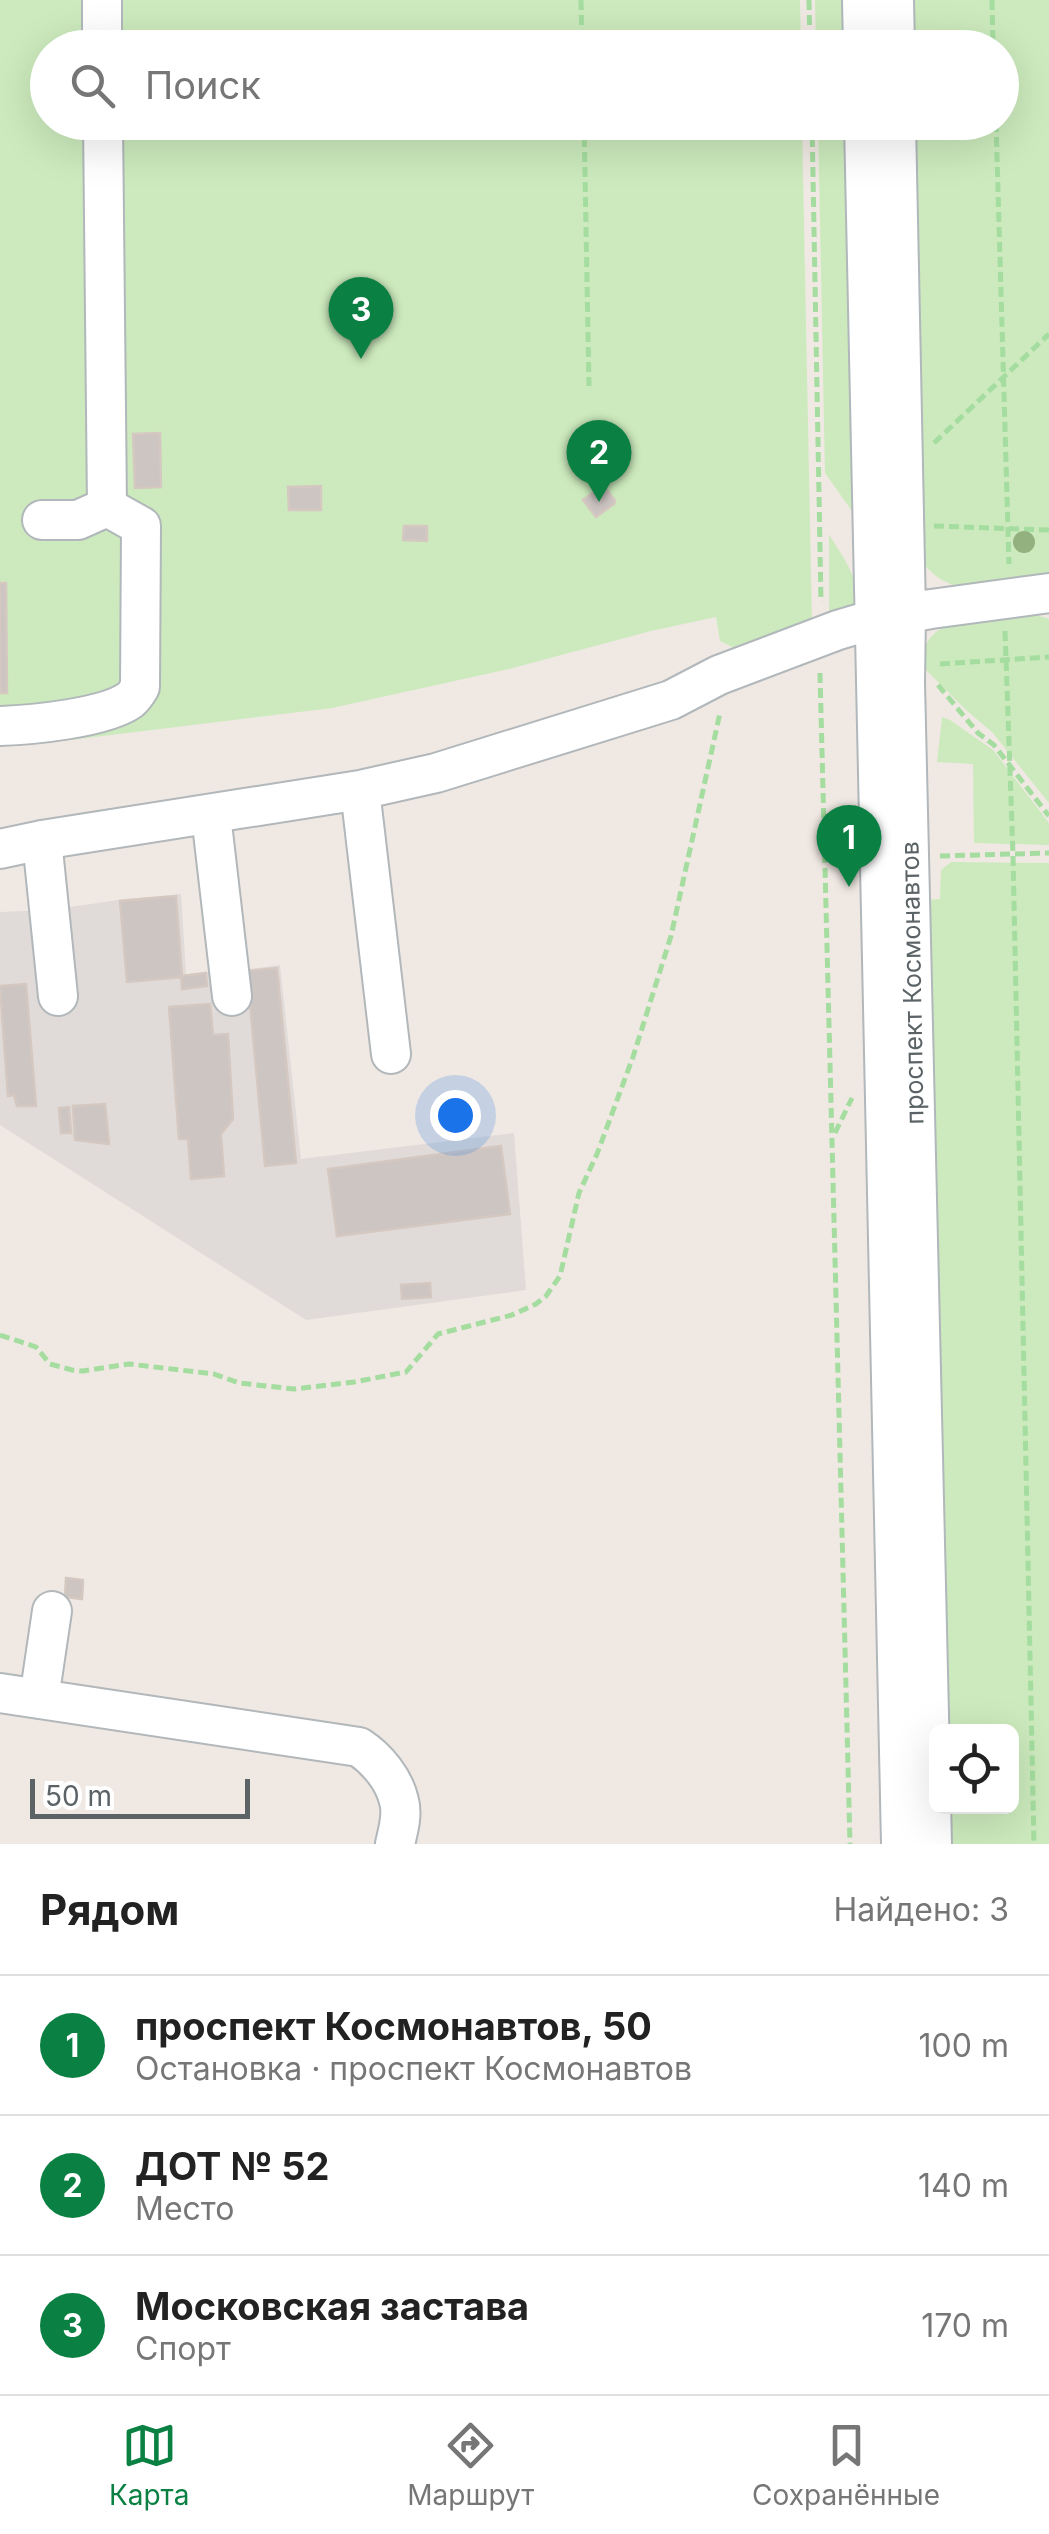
<!DOCTYPE html>
<html lang="ru">
<meta charset="utf-8">
<style>
body{margin:0;font-family:Inter,sans-serif;background:#f2f2f2;color:#222}
.controls{position:absolute;right:30px;bottom:30px;display:grid;overflow:hidden;border-radius:15px;box-shadow:0 10px 40px #0002}
.controls button{width:90px;height:90px;display:grid;place-items:center;padding:0;border:0;border-bottom:2px solid #e0e0e0;background:#fff;color:#222;font:50px sans-serif}
.scale{position:absolute;left:30px;bottom:25px;width:220px;box-sizing:border-box;padding-left:10px;border:5px solid #5b6366;border-top:0;font-size:28px;line-height:35px;white-space:nowrap;color:#5b6366;-webkit-text-stroke:8px #fff;paint-order:stroke}
.you{position:absolute;left:455px;top:1115px;width:35px;height:35px;margin:-25px;border:8px solid #fff;border-radius:50%;background:#1a73e8;box-shadow:0 0 0 15px #1a73e833}
.badge{display:grid;place-items:center;width:65px;height:65px;border-radius:50%;background:#0b8043;color:#fff;font-size:32px;font-weight:700}
.pin{position:absolute;translate:-50% -82px;filter:drop-shadow(0 2px 5px #0008)}
.pin::after{content:'';position:absolute;top:52px;width:35px;height:30px;background:inherit;clip-path:polygon(0 0,100% 0,50% 100%)}
.list{margin:0;padding:0;list-style:none}
h2{display:flex;justify-content:space-between;align-items:center;height:130px;margin:0;padding:0 40px;font-size:42px}
h2 small{font-size:32px;font-weight:400;color:#767676}
.list li{display:grid;grid-template-columns:65px 1fr auto;gap:30px;align-items:center;box-sizing:border-box;height:140px;padding:0 40px;border-top:2px solid #e0e0e0}
.list b{display:block;font-size:38px;white-space:nowrap}
.list p{margin:0;font-size:32px;white-space:nowrap;color:#767676}
.list em{font-size:32px;font-style:normal;color:#767676}
.icon{flex:none;width:55px;height:55px;fill:none;stroke:currentColor;stroke-width:2;stroke-linecap:round;stroke-linejoin:round}
.map{position:relative;flex:none;width:1049px;height:1844px;overflow:hidden}
.search{position:absolute;background:#fff;box-shadow:0 10px 40px #0002;left:30px;right:30px;top:30px;height:110px;display:flex;align-items:center;gap:25px;box-sizing:border-box;padding:0 35px;border-radius:55px;color:#767676;font-size:38px}
.sheet{height:550px;background:#fff}
nav{display:flex;justify-content:space-around;align-items:center;box-sizing:border-box;height:140px;border-top:2px solid #e0e0e0;background:#fff;font-size:28px;color:#767676}
nav a{display:grid;justify-items:center;gap:5px}
nav .on{color:#0b8043}
.map>svg:first-child{display:block}
.industrial{fill:#e0dbd8}
.green{fill:#cceabd}
.building{fill:#cdc5c2;stroke:#d5c8c1;stroke-width:2.5}
.lines{fill:none;stroke-linecap:round;stroke-linejoin:round}
.minor-casing{stroke:#b1b7ba;stroke-width:42}
.path{stroke:#a4dd9f;stroke-width:5;stroke-dasharray:10 5;stroke-linecap:butt}
.minor{stroke:#fff;stroke-width:38}
.tree{fill:#92b17e}
.labels{text-anchor:middle;stroke-width:9;stroke-linejoin:round;paint-order:stroke}
.street-label{font-size:25px;fill:#5b6366;stroke:#fff}
</style>
<div class="map">
<svg width="1049" height="1844" viewBox="0 0 1049 1844">
<rect width="100%" height="100%" fill="#f0e9e3"/>
<path class="industrial" d="M 181,894 L 186,974 L 229,972 L 280,965 L 301,1159 L 514,1133 L 526,1290 L 306,1320 L 0,1125 L 0,912 L 49,910 L 125,899 Z"/>
<path class="green" d="M 0,0 L 800,0 L 801,47 L 48,48 L 48,122 L 802,123 L 812,625 L 734,648 L 720,641 L 716,617 L 651,631 L 509,669 L 332,708 L 62,741 L 0,745 Z
M 815,0 L 846,0 L 847,47 L 816,47 Z
M 910,0 L 1049,0 L 1049,581 C 1008,586 950,603 923,562 L 912,123 L 1002,122 L 1002,48 L 911,47 Z
M 818,123 L 849,123 L 857,511 L 852,511 L 825,473 Z
M 829,534 C 839,552 869,589 851,608 C 845,613 836,616 829,620 Z
M 1033,614 L 1049,619 L 1049,803 L 992,732 L 966,710 L 919,663 C 923,654 925,642 933,635 C 957,611 1002,616 1033,614 Z
M 942,717 L 950,720 L 993,750 L 1049,823 L 1049,845 L 974,843 L 973,764 L 937,762 Z
M 951,862 L 1049,863 L 1049,1844 L 948,1844 L 947,1807 L 1012,1806 L 1012,1732 L 945,1731 L 928,900 L 940,899 L 941,870 Z"/>
<path class="building" d="M 160,433 L 161,487 L 135,488 L 133,434 Z
M 321,486 L 321,510 L 289,510 L 288,487 Z
M 601,487 L 605,487 L 615,501 L 614,504 L 596,517 L 583,500 Z
M 404,526 L 427,526 L 427,541 L 403,540 Z
M 0,583 L 6,583 L 7,693 L 0,693 Z
M 176,896 L 182,977 L 127,982 L 120,901 Z
M 277,968 L 296,1163 L 265,1166 L 247,971 Z
M 206,973 L 207,986 L 182,989 L 181,976 Z
M 26,984 L 36,1106 L 17,1106 L 14,1095 L 8,1096 L 0,986 Z
M 210,1004 L 213,1035 L 228,1034 L 233,1119 L 221,1134 L 224,1176 L 191,1179 L 188,1139 L 179,1139 L 169,1007 Z
M 105,1104 L 109,1144 L 75,1140 L 73,1106 Z
M 69,1107 L 71,1133 L 61,1133 L 59,1108 Z
M 501,1146 L 510,1214 L 337,1236 L 328,1169 Z
M 430,1283 L 431,1297 L 402,1299 L 401,1285 Z
M 66,1578 L 83,1580 L 82,1599 L 65,1597 Z"/>
<g class="lines">
<defs>
<path id="minor" d="M 102,0 L 102,48
M 862,0 L 863,48
M 894,0 L 895,48
M 864,122 L 901,1844
M 896,122 L 906,613 L 905,683 L 932,1844
M 42,520 L 78,520 L 107,507
M 0,726 C 31,725 105,718 130,700 C 134,697 137,692 140,687 L 141,526 L 107,507 L 103,122
M 360,790 L 391,1054
M 211,815 L 232,996
M 42,840 L 58,996
M 0,849 L 42,840 L 360,790 L 436,773 L 671,700 L 719,675 L 838,630 L 875,619 L 931,609 L 1049,593
M 0,1693 L 359,1747 C 377,1759 394,1779 399,1801 C 403,1815 398,1831 395,1844
M 39,1699 L 52,1611"/>
</defs>
<use href="#minor" class="minor-casing"/>
<path class="path" d="M 581,0 L 582,48
M 809,0 L 810,48
M 992,0 L 993,48
M 584,122 L 589,386
M 812,122 L 821,602
M 996,122 L 1009,564
M 934,443 L 1049,334
M 934,526 L 1049,530
M 1005,631 L 1013,855 L 1034,1844
M 940,664 L 1049,657
M 820,673 L 850,1844
M 938,685 L 978,733 L 994,745 L 1049,816
M 940,856 L 1049,853
M 835,1133 L 852,1098
M 0,1335 L 36,1347 L 50,1364 L 72,1370 L 83,1371 L 129,1364 L 214,1374 L 239,1383 L 294,1389 L 354,1382 L 406,1372 L 438,1334 L 512,1315 L 536,1304 L 546,1296 L 560,1276 L 579,1193 L 597,1154 L 633,1057 L 671,936 L 720,713"/>
<use href="#minor" class="minor"/>
</g>
<circle class="tree" cx="1024" cy="542" r="11"/>
<g class="labels">
<g class="street-label">
<text transform="translate(912 983) rotate(-91)" y="9">проспект Космонавтов</text>
</g>
</g>
</svg>
<div class="controls">
<button><svg class="icon" aria-label="locate" viewBox="0 0 24 24"><circle cx="12" cy="12" r="6"/><path d="M12 2v4M12 18v4M2 12h4M18 12h4"/></svg></button>
</div>
<div class="scale">50 m</div>
<div class="you"></div>
<div class="pin badge" style="left:849px;top:887px">1</div>
<div class="pin badge" style="left:599px;top:502px">2</div>
<div class="pin badge" style="left:361px;top:359px">3</div>
<div class="search"><svg class="icon" aria-label="search" viewBox="0 0 24 24"><circle cx="10" cy="10" r="6"/><path d="M15 15l6 6"/></svg>Поиск</div>
</div>
<section class="sheet">
<h2>Рядом<small>Найдено: 3</small></h2>
<ul class="list">
<li><span class="badge">1</span><div><b>проспект Космонавтов, 50</b><p>Остановка · проспект Космонавтов</p></div><em>100 m</em></li>
<li><span class="badge">2</span><div><b>ДОТ № 52</b><p>Место</p></div><em>140 m</em></li>
<li><span class="badge">3</span><div><b>Московская застава</b><p>Спорт</p></div><em>170 m</em></li>
</ul>
</section>
<nav>
<a class="on"><svg class="icon" aria-label="map" viewBox="0 0 24 24"><path d="M3 6l6-2 6 2 6-2v14l-6 2-6-2-6 2zM9 4v14M15 6v14"/></svg>Карта</a>
<a><svg class="icon" aria-label="directions" viewBox="0 0 24 24"><path d="M12 3l9 9-9 9-9-9zM9 14v-3h6M13 9l2 2-2 2"/></svg>Маршрут</a>
<a><svg class="icon" aria-label="saved" viewBox="0 0 24 24"><path d="M7 4h10v16l-5-4-5 4z"/></svg>Сохранённые</a>
</nav>
